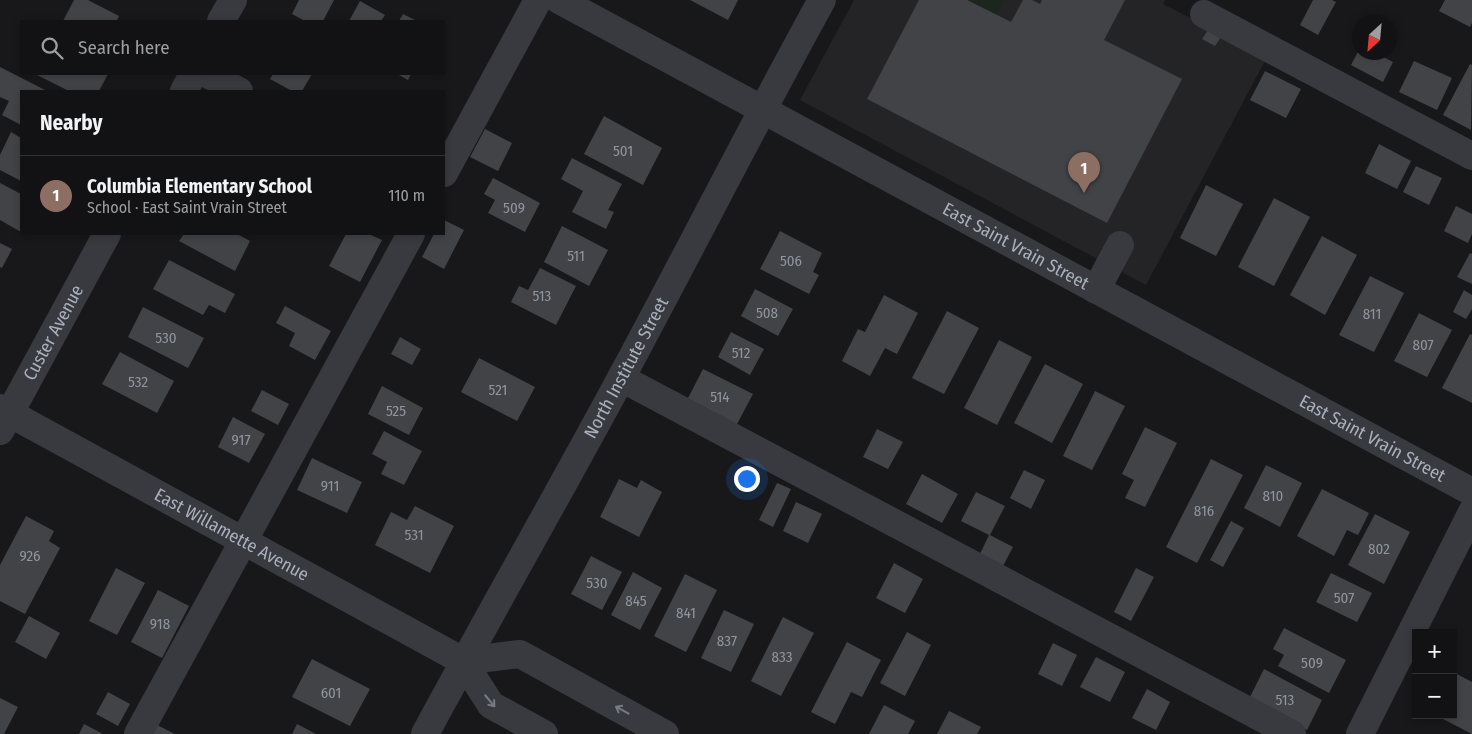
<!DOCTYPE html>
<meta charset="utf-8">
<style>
body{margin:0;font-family:"Fira Sans Condensed",sans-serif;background:#1b1b1d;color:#f1f3f6}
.controls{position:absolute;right:15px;bottom:15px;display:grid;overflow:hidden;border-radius:0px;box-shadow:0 2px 8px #0003}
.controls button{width:45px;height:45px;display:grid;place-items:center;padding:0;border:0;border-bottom:1px solid #313234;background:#121214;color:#f1f3f6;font:25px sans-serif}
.compass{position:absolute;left:1352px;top:15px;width:45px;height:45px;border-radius:50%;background:#121214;box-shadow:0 2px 8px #0003;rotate:206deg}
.you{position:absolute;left:746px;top:478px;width:18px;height:18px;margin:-12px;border:4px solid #fff;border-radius:50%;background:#1a73e8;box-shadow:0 0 0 8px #1a73e833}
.badge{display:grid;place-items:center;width:32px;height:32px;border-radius:50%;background:#ffa82b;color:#fff;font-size:16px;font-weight:700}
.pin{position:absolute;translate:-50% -41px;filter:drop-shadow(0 1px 2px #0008)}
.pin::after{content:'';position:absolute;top:26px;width:18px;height:15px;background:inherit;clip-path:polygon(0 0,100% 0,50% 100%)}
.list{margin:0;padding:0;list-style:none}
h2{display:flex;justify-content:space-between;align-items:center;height:65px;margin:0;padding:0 20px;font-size:21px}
h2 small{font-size:16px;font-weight:400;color:#9c9ea0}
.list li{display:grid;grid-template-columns:32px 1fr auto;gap:15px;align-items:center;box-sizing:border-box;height:80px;padding:0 20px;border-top:1px solid #313234}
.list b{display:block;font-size:19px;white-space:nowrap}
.list p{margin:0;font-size:16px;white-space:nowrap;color:#9c9ea0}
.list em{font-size:16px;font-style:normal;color:#9c9ea0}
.icon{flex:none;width:28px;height:28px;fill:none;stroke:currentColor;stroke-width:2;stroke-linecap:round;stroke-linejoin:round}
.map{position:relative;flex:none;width:1472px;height:734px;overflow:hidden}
.search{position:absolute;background:#121214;box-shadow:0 2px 8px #0003;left:20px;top:20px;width:425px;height:55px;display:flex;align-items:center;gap:12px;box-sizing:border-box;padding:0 18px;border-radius:0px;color:#9c9ea0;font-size:19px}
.panel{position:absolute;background:#121214;box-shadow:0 2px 8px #0003;left:20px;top:90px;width:425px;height:145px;border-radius:0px}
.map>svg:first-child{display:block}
.built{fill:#242427}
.green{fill:#1d261e}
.building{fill:#424347}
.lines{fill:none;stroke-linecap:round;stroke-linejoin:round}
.minor{stroke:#383a40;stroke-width:28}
.oneway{stroke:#767b84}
.labels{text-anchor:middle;stroke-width:5;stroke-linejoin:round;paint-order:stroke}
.number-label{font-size:15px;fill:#8f959e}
.street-label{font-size:18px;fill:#a9b0bb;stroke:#131315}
</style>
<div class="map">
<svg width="1472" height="734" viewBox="0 0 1472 734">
<rect width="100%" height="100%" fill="#18181a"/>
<path class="built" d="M 854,0 L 1165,0 L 1163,4 L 1267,57 L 1146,285 L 800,100 Z"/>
<path class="green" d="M 967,0 L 1005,0 L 996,16 Z"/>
<path class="building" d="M 74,0 L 88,0 L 119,16 L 117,21 L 63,21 Z
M 299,0 L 334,0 L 323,21 L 305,21 L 292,14 Z
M 690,0 L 738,0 L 728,20 Z
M 919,0 L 967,0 L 1011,22 L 1023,0 L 1032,0 L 1040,4 L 1042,0 L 1125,0 L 1104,40 L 1182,79 L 1107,223 L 867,99 Z
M 1313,0 L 1332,0 L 1336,2 L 1318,35 L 1300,25 Z
M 1445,0 L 1472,0 L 1472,23 L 1470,27 L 1439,11 Z
M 360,1 L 385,15 L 381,21 L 349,21 Z
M 403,14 L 417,21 L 399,21 Z
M 1208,30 L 1221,37 L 1215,46 L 1202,39 Z
M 1360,48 L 1360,52 L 1374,52 L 1393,62 L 1383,82 L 1351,65 Z
M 1414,61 L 1452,78 L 1437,110 L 1399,92 Z
M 1470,64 L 1472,65 L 1471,130 L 1443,115 Z
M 0,67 L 47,91 L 21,91 L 21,125 L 2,115 L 9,101 L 0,97 Z
M 1265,71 L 1301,89 L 1286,118 L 1250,100 Z
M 35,74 L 108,74 L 99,91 L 69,91 Z
M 273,74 L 312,74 L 302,91 L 292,91 L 270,79 Z
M 397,74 L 411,74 L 408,80 Z
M 604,116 L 662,148 L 643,185 L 584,154 Z
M 485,129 L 512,143 L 498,171 L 470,157 Z
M 11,132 L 21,138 L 21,181 L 0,170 L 0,155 Z
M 1379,144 L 1411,161 L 1397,189 L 1365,173 Z
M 572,158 L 622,184 L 608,210 L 614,212 L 606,229 L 572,212 L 583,191 L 561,179 Z
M 1416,166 L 1442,178 L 1429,205 L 1403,192 Z
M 493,178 L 540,203 L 525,232 L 488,213 L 495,200 L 484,194 Z
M 0,183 L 21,194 L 21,232 L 0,220 Z
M 1206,185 L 1243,204 L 1216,256 L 1180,238 Z
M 1274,198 L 1310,217 L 1274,286 L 1238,267 Z
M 1456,206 L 1472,214 L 1472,234 L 1468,243 L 1444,231 Z
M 444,220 L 464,230 L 444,269 L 422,257 L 434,234 L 444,234 Z
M 562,226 L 608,250 L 589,286 L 544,262 Z
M 780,231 L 822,253 L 813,272 L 819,275 L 809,294 L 760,269 Z
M 184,234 L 237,234 L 250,241 L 235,271 L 179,241 Z
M 346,234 L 369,234 L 382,240 L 360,282 L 329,266 Z
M 1322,236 L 1357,255 L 1325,315 L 1290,295 Z
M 0,243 L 12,249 L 2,268 L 0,267 Z
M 1470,253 L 1472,254 L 1472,284 L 1457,277 Z
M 169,260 L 235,294 L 225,313 L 209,305 L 203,315 L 153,289 Z
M 540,268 L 576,286 L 556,325 L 511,302 L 519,286 L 528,290 Z
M 1370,276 L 1404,293 L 1374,352 L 1339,335 Z
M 755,289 L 793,309 L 778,336 L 741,316 Z
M 1464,290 L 1472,295 L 1472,309 L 1466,319 L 1453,312 Z
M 884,295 L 918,313 L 897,354 L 885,348 L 870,376 L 842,361 L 858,329 L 865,332 Z
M 285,306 L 331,331 L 315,360 L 289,346 L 295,333 L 276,323 Z
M 143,307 L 204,338 L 188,368 L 128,337 Z
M 947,311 L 979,328 L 944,394 L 912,378 Z
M 1419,313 L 1452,330 L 1427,377 L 1394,361 Z
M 731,332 L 764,349 L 750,375 L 718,357 Z
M 1470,334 L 1472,335 L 1472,403 L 1442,388 Z
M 400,337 L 421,349 L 412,365 L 391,354 Z
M 999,340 L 1032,357 L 997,425 L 964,408 Z
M 120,352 L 174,381 L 157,413 L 102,384 Z
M 479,358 L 535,387 L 517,421 L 461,392 Z
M 1045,364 L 1083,384 L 1052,443 L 1014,423 Z
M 703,369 L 753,394 L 736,426 L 687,400 Z
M 382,386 L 423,408 L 409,435 L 368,414 Z
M 262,390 L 289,404 L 278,425 L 251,411 Z
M 1095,391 L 1125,406 L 1092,470 L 1063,456 Z
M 233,417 L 265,434 L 249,463 L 218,447 Z
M 1145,427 L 1177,443 L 1145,507 L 1125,498 L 1134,480 L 1122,474 Z
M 877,429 L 903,442 L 888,469 L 863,457 Z
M 384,431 L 422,451 L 404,485 L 381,474 L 387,462 L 372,454 Z
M 312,458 L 362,482 L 347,513 L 297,490 Z
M 1211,459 L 1243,475 L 1197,563 L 1166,547 Z
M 1266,465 L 1302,483 L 1280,527 L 1244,508 Z
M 1024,470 L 1045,480 L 1031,509 L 1010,498 Z
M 922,474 L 958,494 L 942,523 L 906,504 Z
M 619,479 L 637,488 L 641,480 L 662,492 L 639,537 L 600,517 Z
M 777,483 L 791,489 L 773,527 L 759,520 Z
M 1322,489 L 1369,513 L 1358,535 L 1347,530 L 1334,556 L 1297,536 Z
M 976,492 L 1005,506 L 990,535 L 1013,547 L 1002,568 L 979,556 L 989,535 L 961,521 Z
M 796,502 L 822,514 L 808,543 L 783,531 Z
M 415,506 L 454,526 L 430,573 L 375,545 L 391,512 L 407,520 Z
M 1375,514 L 1410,532 L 1384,584 L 1348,565 Z
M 26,516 L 54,531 L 49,541 L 60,548 L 25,614 L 0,601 L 0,565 Z
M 1231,521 L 1244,528 L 1223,567 L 1210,560 Z
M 591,556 L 622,572 L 602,610 L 571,594 Z
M 894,563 L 923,579 L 905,613 L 876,598 Z
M 116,568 L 145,583 L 117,635 L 89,621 Z
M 1136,568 L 1154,577 L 1131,621 L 1114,612 Z
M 633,572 L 662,588 L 640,630 L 611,615 Z
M 1331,573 L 1372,593 L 1357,622 L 1316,602 Z
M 685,574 L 717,590 L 686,652 L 654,636 Z
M 158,590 L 189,606 L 162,658 L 131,642 Z
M 724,610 L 754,624 L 731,672 L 701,658 Z
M 29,616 L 60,633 L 46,659 L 15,642 Z
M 783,617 L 814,633 L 781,696 L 751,681 Z
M 1284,628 L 1346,660 L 1329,693 L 1278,666 L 1284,655 L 1273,649 Z
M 907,632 L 931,645 L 905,696 L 880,683 Z
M 847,642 L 881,660 L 862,697 L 851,692 L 835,724 L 811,712 Z
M 1053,643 L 1077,655 L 1062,686 L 1038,674 Z
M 1096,657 L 1125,672 L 1110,702 L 1080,687 Z
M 312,659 L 370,689 L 350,726 L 292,697 Z
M 1264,669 L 1322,700 L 1307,730 L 1248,701 Z
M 1455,673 L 1472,682 L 1472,734 L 1441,718 L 1443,715 L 1453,715 L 1453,676 Z
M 1147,689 L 1170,702 L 1156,730 L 1132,718 Z
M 108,692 L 130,704 L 118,726 L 96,714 Z
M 0,698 L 18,707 L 4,734 L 0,734 Z
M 884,705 L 915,721 L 908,734 L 869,734 Z
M 949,711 L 981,727 L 977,734 L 937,734 Z
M 84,724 L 103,734 L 79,734 Z
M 155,724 L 175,734 L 150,734 Z
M 297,724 L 316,734 L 292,734 Z"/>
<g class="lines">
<g class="minor">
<path id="s1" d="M 559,0 L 1472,492"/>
<path d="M 1204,14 L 1472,156"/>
<path d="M 221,21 L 233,0"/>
<path d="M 207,74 L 239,91"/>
<path d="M 184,91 L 193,74"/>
<path d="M 444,173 L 538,0"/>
<path d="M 1096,290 L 1120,245"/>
<path d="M 621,378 L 1292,734"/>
<path id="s2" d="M 0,408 L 463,661 L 491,705 L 544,734"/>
<path id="s3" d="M 0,431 L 107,234"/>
<path d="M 463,661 L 520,654 L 665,734"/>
<path d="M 138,734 L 411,234"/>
<path id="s4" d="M 425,734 C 489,615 557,497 621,378 C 689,252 753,125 822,0"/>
<path d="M 1360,734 L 1472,512"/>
</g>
</g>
<defs><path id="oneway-shaft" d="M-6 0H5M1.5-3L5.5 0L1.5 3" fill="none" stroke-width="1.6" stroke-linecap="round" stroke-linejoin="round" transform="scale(1.25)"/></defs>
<g class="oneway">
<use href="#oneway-shaft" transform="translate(490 701) rotate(50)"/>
<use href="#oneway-shaft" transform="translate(622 710) rotate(-151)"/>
</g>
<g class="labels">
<g class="number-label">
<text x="623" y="156">501</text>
<text x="514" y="213">509</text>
<text x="576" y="261">511</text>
<text x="791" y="266">506</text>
<text x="542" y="301">513</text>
<text x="767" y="318">508</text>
<text x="1372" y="319">811</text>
<text x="166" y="343">530</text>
<text x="1423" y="350">807</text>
<text x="741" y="358">512</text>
<text x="138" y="387">532</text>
<text x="498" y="395">521</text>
<text x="720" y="402">514</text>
<text x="396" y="416">525</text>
<text x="241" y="445">917</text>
<text x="330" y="491">911</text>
<text x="1273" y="501">810</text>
<text x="1204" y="516">816</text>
<text x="414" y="540">531</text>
<text x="1379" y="554">802</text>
<text x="30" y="561">926</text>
<text x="597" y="588">530</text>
<text x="1344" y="603">507</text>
<text x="636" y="606">845</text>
<text x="686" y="618">841</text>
<text x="160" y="629">918</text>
<text x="727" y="646">837</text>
<text x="782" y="662">833</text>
<text x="1312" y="668">509</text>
<text x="331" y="698">601</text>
<text x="1285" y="705">513</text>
</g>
<g class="street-label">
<text dy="6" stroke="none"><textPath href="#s1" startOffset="519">East Saint Vrain Street</textPath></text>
<text dy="6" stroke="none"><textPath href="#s3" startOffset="112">Custer Avenue</textPath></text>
<text dy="6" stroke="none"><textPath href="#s4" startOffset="418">North Institute Street</textPath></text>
<text dy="6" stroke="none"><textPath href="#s1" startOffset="924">East Saint Vrain Street</textPath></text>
<text dy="6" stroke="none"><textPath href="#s2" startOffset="264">East Willamette Avenue</textPath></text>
</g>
</g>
</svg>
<div class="controls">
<button>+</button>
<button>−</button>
</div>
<svg class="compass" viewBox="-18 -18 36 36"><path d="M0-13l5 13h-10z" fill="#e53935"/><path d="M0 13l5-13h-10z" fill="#9c9ea0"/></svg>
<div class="you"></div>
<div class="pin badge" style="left:1084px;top:193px;background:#8d6e63">1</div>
<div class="search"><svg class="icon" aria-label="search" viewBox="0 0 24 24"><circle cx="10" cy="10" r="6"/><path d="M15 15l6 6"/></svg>Search here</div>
<section class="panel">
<h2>Nearby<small></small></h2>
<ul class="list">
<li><span class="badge" style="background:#8d6e63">1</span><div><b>Columbia Elementary School</b><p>School · East Saint Vrain Street</p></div><em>110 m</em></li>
</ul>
</section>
</div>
